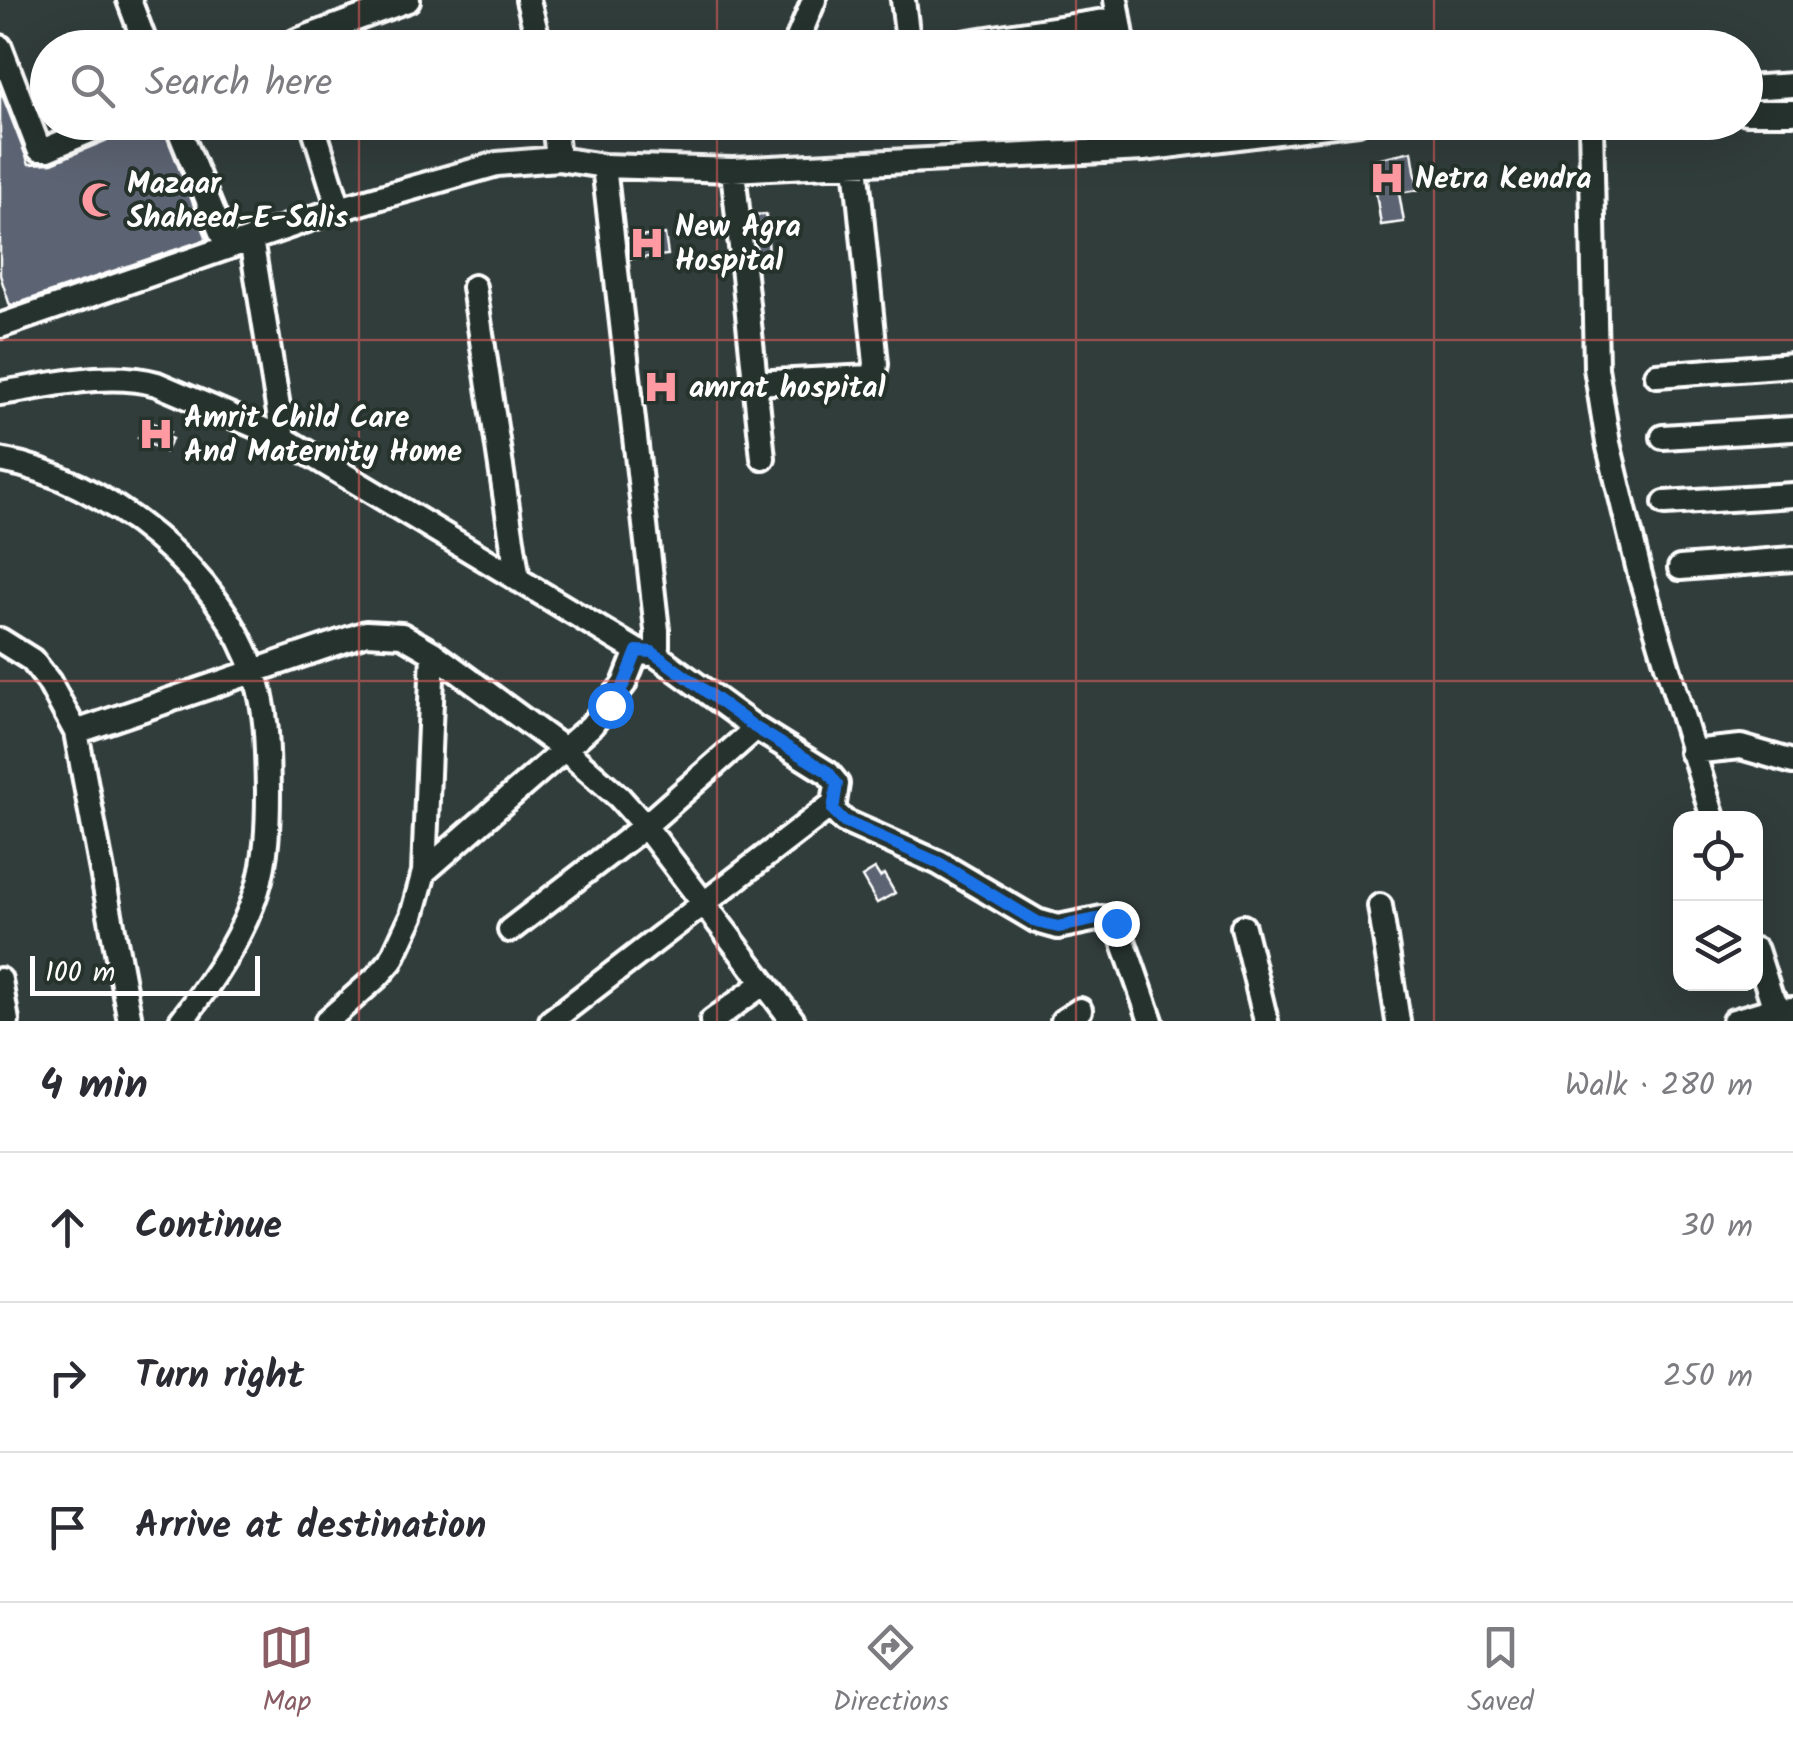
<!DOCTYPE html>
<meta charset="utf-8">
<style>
body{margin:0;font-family:Kalam,sans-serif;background:#f7f7f7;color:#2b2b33}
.controls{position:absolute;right:30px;bottom:30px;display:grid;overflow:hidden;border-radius:20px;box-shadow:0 10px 40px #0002}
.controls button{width:90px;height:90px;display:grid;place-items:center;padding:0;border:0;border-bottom:2px solid #e1e1e2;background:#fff;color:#2b2b33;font:50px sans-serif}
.scale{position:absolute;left:30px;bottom:25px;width:230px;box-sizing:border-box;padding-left:10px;border:5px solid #fff;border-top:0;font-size:28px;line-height:35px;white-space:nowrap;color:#fff;-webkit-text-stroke:8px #26332d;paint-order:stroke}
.stop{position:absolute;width:30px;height:30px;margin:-22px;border:8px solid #1a73e8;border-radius:50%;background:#fff}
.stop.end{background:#1a73e8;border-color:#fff;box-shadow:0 2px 10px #0008}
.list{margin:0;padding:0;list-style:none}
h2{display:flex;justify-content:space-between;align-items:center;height:130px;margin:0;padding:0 40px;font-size:42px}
h2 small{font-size:32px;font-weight:400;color:#7c7c81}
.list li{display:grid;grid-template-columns:65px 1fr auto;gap:30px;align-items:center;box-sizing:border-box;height:150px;padding:0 40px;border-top:2px solid #e1e1e2}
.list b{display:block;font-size:38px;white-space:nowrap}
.list em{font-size:32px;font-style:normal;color:#7c7c81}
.icon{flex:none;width:55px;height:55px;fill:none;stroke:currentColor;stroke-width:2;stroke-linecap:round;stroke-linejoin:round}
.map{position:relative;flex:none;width:1793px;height:1021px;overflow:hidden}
.search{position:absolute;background:#fff;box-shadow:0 10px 40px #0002;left:30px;right:30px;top:30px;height:110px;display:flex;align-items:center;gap:25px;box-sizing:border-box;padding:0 35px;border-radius:55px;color:#7c7c81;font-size:38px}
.sheet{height:580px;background:#fff}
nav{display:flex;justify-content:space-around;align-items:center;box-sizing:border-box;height:140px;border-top:2px solid #e1e1e2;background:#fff;font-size:28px;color:#7c7c81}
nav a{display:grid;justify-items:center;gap:5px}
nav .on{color:#8a5d65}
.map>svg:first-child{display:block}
.building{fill:#5c6472;stroke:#fff;stroke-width:2.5}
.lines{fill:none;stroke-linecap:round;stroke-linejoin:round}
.minor-casing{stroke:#fff;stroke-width:30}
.minor{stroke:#26332d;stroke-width:22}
.route{stroke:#1a73e8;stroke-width:12}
.grid{fill:none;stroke:#e05e5e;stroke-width:2.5;stroke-opacity:0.55}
.labels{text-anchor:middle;stroke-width:8;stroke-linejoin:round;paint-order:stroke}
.poi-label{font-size:30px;font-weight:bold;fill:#fff;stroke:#26332d;text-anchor:start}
</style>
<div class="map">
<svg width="1793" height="1021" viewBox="0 0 1793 1021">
<rect width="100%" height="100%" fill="#313d3b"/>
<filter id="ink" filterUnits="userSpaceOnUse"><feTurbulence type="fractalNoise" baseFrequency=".01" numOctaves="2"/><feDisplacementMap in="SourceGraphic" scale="20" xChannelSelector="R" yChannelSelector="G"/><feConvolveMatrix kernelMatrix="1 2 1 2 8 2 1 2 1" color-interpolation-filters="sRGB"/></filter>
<g filter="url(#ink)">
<path class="building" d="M 0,89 L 29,164 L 52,163 L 117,136 L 126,122 L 161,122 L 207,239 L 10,306 L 0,275 Z
M 1412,151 L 1418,190 L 1399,193 L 1404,222 L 1381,225 L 1371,160 Z
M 766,214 L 769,253 L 757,254 L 753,215 Z
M 665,234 L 668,255 L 630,259 L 627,238 Z
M 148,420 L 170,432 L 167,437 L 172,439 L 165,452 L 138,438 Z
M 875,869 L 880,877 L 884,874 L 895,893 L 877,903 L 862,877 Z"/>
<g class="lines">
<defs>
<path id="minor" d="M 129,0 L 147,48
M 528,0 L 540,48
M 903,0 L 908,40 L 915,48
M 1116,0 L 1124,48
M 0,47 L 39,149 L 47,149 L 111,122
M 289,48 L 296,41 L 408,0
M 794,48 L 814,0
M 929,48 L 1118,19
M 1746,88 L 1793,85
M 1746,112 L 1793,112
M 176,122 L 227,247
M 312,122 L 339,209
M 554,122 L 558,159
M 1138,122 L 1143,149
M 1591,122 L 1596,368 L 1608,443 L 1640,575 L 1713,818
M 733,170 L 763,458
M 251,239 L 283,438
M 474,287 L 518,580
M 0,326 L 339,209 L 497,164 L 558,159 L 604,166 L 733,170 L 1143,149 L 1358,122
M 1657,375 L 1793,365
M 754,383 L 870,377 L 874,374 L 876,364 L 856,164
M 0,393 C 49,386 108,370 157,384 L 283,438 L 637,651 L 648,654 L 657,647 L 657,630 L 604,166
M 1663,437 L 1793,429
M 0,460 C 106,478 224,574 256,678 C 268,715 267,753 268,791 C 268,823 267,859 257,890 C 242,938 212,982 181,1021
M 1665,503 L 1793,495
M 1680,568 L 1793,559
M 0,640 L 32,660 L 49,682 L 76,732 L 130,1021
M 652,652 L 756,728 L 828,773 L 837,784 L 833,810 L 844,821 L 939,863 L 1037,921 L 1058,927 L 1102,918 L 1113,920 L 1119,929 L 1151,1021
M 76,732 L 366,633 L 402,635 L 433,653 L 565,750 L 619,797 L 645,826 L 793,1021
M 1691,752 L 1741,747 L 1793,762
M 424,872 L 591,726 L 624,684 L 637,651
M 1380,906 L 1398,1021
M 1243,927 L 1266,1021
M 510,930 L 645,826 L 756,728
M 1756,950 L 1771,997 L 1782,1010 L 1793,1009
M 0,980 L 7,1021
M 327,1021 L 377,977 L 391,961 L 412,916 L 424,872 L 433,653
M 551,1021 L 833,804
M 712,1021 L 764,983
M 1063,1021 L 1080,1010
M 1734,1021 L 1778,1008"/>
</defs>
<use href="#minor" class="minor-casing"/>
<use href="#minor" class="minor"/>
</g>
</g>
<g class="lines" filter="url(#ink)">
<path class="route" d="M 610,705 L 624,684 L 637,651 L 652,652 L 756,728 L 828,772 L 837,784 L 833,810 L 844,821 L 939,863 L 1037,922 L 1058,927 L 1102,918 L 1116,923"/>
</g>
<path class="grid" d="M 359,0 L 359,48M 717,0 L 717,48M 1076,0 L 1076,48M 1434,0 L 1434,48M 359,122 L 359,1021M 717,122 L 717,1021M 1076,122 L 1076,1021M 1434,122 L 1434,1021M 0,340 L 1793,340M 0,681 L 1793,681"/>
<defs>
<symbol id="hospital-bare" viewBox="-9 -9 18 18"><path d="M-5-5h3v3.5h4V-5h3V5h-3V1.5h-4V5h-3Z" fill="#ff9aa2" stroke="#26332d" stroke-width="2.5" paint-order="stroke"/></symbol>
<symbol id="mosque-bare" viewBox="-9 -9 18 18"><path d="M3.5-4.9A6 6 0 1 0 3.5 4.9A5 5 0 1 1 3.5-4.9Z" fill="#ff9aa2" stroke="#26332d" stroke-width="2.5" paint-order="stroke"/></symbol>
</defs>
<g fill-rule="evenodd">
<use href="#hospital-bare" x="1362" y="153" width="50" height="50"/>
<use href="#mosque-bare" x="74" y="175" width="50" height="50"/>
<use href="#hospital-bare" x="622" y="218" width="50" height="50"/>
<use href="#hospital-bare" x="636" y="362" width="50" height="50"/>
<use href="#hospital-bare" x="131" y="409" width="50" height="50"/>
</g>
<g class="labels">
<g class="poi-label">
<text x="1415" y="188">Netra Kendra</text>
<text x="127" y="193">Mazaar<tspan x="127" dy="34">Shaheed-E-Salis</tspan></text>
<text x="675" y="236">New Agra<tspan x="675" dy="34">Hospital</tspan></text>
<text x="689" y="397">amrat hospital</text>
<text x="184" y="427">Amrit Child Care<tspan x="184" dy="34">And Maternity Home</tspan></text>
</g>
</g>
</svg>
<div class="controls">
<button><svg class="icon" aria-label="locate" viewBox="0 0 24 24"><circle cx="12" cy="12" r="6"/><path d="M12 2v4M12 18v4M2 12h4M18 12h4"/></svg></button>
<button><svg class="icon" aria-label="layers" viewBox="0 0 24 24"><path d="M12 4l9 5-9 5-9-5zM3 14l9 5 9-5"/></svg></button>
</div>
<div class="scale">100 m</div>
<div class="stop" style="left:610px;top:705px"></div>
<div class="stop end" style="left:1116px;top:923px"></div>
<div class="search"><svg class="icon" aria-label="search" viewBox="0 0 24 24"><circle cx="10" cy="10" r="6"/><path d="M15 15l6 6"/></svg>Search here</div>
</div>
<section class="sheet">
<h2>4 min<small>Walk · 280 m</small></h2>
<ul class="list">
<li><svg class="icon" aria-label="ahead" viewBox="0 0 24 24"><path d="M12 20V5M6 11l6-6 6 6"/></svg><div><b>Continue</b></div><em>30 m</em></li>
<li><svg class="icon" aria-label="right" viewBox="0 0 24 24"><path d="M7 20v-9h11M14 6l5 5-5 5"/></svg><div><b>Turn right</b></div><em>250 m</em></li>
<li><svg class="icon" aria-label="arrive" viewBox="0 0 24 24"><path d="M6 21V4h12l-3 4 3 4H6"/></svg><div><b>Arrive at destination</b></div></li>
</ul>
</section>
<nav>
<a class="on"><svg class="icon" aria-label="map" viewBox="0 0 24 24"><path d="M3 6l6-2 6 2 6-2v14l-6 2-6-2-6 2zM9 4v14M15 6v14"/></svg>Map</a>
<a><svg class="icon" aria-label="directions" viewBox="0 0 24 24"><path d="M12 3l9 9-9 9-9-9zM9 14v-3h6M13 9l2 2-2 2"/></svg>Directions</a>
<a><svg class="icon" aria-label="saved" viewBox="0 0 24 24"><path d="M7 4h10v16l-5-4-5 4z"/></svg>Saved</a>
</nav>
